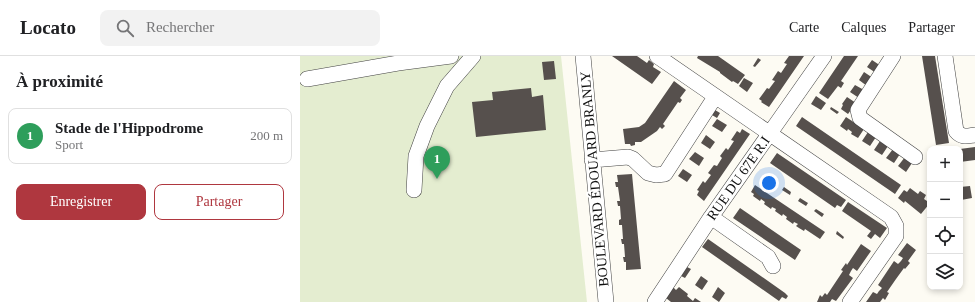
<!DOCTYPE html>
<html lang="fr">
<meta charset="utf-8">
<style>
body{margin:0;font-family:Georgia,serif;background:#f2f2f2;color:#202124}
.controls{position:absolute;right:12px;bottom:12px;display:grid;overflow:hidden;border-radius:8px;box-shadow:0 2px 6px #0003}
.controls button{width:36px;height:36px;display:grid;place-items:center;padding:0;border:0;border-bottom:1px solid #e0e0e0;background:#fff;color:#202124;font:20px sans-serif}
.you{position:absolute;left:469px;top:127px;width:14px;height:14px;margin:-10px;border:3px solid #fff;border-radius:50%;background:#1a73e8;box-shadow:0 0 0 6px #1a73e833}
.badge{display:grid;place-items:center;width:26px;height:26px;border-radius:50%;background:#af373f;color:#fff;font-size:13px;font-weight:700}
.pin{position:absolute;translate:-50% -33px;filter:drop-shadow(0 1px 2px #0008)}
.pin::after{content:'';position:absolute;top:21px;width:14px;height:12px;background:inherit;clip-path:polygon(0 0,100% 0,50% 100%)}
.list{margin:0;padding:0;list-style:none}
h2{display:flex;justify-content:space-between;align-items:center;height:52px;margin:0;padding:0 16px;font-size:17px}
h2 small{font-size:13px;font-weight:400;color:#757577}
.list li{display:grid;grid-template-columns:26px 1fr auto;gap:12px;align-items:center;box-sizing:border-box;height:56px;margin:0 8px 8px;padding:0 8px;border:1px solid #e0e0e0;border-radius:8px}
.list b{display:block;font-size:15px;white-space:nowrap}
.list p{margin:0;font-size:13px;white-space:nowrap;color:#757577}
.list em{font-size:13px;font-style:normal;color:#757577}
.actions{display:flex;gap:8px;padding:12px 16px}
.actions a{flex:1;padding:9px 0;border:1px solid #af373f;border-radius:8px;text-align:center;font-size:14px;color:#af373f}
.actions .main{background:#af373f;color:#fff}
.icon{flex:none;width:22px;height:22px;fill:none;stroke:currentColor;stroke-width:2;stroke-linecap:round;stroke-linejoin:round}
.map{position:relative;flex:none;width:675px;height:246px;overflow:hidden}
header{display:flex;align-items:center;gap:24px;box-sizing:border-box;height:56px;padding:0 20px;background:#fff;border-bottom:1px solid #e0e0e0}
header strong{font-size:19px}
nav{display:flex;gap:22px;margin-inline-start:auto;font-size:14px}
.search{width:280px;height:36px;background:#f2f2f2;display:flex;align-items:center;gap:10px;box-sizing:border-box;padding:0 14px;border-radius:8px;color:#757577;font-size:15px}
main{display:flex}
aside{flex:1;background:#fff}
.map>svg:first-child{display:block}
.pitch{fill:#e4edd0}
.building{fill:#56504d}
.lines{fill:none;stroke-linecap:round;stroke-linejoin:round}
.minor-casing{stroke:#424242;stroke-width:16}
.minor{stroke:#fff;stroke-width:15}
.labels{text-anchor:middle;stroke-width:4;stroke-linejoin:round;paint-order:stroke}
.street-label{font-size:14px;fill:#0f0f0f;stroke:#fff}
</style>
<header>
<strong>Locato</strong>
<div class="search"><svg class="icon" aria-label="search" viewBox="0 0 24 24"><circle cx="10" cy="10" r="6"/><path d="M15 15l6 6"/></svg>Rechercher</div>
<nav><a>Carte</a><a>Calques</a><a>Partager</a></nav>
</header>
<main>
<aside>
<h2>À proximité<small></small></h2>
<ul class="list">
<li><span class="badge" style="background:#2e9e5b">1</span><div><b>Stade de l'Hippodrome</b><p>Sport</p></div><em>200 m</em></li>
</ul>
<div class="actions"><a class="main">Enregistrer</a><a>Partager</a></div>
</aside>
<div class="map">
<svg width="675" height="246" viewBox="0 0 675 246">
<rect width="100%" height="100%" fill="#fdfbf3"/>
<path class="pitch" d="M 0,0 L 261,0 L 287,246 L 0,246 Z"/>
<path class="building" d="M 312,0 L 337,0 L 347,7 L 349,4 L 354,8 L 353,11 L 361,16 L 352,28 Z
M 398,0 L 418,0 L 445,19 L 438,28 L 433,25 L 432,26 L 420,17 L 420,16 L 397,2 Z
M 489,0 L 504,0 L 469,51 L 461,46 L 462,45 L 459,43 L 467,32 L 469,33 L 475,25 L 472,24 L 478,15 L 481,17 L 487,8 L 484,7 Z
M 544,0 L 558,0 L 541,25 L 544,27 L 541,32 L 538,30 L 528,43 L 519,37 Z
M 622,0 L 635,0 L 649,87 L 636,89 Z
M 458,2 L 461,4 L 455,11 L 453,10 Z
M 572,4 L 581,10 L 576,17 L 567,11 Z
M 254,5 L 256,23 L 244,24 L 242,6 Z
M 564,16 L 573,22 L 567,30 L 559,24 Z
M 444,22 L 453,27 L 447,36 L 439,30 Z
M 374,25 L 386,34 L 380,42 L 382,44 L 380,47 L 378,46 L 363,68 L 365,70 L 362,73 L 360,71 L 357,75 L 341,86 L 335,86 L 335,89 L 331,90 L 330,88 L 325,88 L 323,73 L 339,71 L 345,67 Z
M 555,29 L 564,34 L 559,42 L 550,36 Z
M 231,32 L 232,41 L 243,39 L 246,74 L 176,81 L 172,46 L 193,44 L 192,36 Z
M 516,40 L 526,47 L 521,54 L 511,48 Z
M 547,41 L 556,47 L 548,58 L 541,53 L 543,49 L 542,48 Z
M 531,51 L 539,56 L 537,58 L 530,53 Z
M 415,54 L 420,57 L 417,62 L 412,59 Z
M 502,61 L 601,129 L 595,138 L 496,70 Z
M 546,61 L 564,73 L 558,82 L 551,78 L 552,76 L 548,73 L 547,75 L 540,70 Z
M 417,63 L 427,69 L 422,76 L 412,70 Z
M 442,73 L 450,78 L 404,145 L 397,139 L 399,135 L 397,134 L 403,125 L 405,127 L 411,119 L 408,117 L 414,109 L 417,110 L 422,102 L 420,100 L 426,92 L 428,94 L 434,85 L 431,84 L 437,75 L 440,77 Z
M 568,76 L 576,81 L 570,90 L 562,85 Z
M 406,79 L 415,86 L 410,93 L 401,87 Z
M 580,85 L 588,90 L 582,99 L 574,94 Z
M 675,91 L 675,104 L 660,106 L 660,93 Z
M 593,93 L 600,98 L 594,107 L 586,102 Z
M 395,96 L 404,102 L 399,110 L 389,103 Z
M 477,97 L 546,144 L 541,151 L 537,149 L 535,152 L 470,107 Z
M 605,101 L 612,107 L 606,116 L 598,110 Z
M 383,113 L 392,119 L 387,126 L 378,120 Z
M 332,118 L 341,213 L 326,214 L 326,206 L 324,206 L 323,201 L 325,201 L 324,188 L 322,188 L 321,183 L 323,183 L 322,169 L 319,169 L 319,164 L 321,163 L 320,150 L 318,150 L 317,145 L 320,145 L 318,131 L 316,131 L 315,126 L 318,126 L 317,119 Z
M 468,120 L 475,125 L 473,128 L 466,123 Z
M 455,129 L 525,176 L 520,183 L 505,173 L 504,175 L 499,172 L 496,170 L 498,168 L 494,166 L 493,168 L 486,163 L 487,161 L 483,158 L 482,160 L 475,155 L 476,153 L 472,151 L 471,153 L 464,148 L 465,146 L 461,143 L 460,145 L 453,140 L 454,138 L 451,136 Z
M 670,130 L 672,142 L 661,144 L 662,150 L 660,150 L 660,131 Z
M 484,131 L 491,136 L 490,139 L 482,134 Z
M 610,132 L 618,138 L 620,135 L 626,139 L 624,143 L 630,147 L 621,158 L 605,145 L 604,147 L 598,142 L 604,134 L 607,136 Z
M 500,142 L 508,147 L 506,150 L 498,145 Z
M 548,146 L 587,172 L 580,182 L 575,178 L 571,183 L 567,180 L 571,175 L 542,155 Z
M 440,152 L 501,194 L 495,204 L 433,162 Z
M 516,153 L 524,158 L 522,161 L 514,155 Z
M 537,175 L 544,181 L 543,183 L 536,178 Z
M 408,183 L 485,237 L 488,240 L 486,243 L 482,241 L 479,245 L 402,191 Z
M 607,187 L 616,194 L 608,205 L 610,207 L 605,213 L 604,212 L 596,223 L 587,236 L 589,237 L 585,244 L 583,242 L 580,246 L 566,246 L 573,236 L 577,238 L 579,235 L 582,232 L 578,229 L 594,205 L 598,208 L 601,205 L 603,202 L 598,199 Z
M 561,188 L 571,195 L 557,215 L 553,212 L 551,215 L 549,219 L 553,222 L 536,245 L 532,243 L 530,246 L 517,246 L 520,239 L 522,241 L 525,237 L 527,239 L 543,215 L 541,214 L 546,207 L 547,209 Z
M 387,211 L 391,213 L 385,222 L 381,220 Z
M 401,220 L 408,225 L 402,234 L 395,229 Z
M 373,231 L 376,234 L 379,231 L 388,238 L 387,240 L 393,245 L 395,242 L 401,246 L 371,246 L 366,242 Z
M 418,231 L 425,237 L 419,246 L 412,241 Z"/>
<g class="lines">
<defs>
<path id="minor" d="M 283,0 L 306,246
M 357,0 L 591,161 L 596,170 L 596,180 L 550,246
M 593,0 L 558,54 L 560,62 L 615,101
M 645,0 L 656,75 C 662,82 667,80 675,79
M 7,23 L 98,7 L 151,0
M 292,104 L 328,101 L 333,103 L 348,117 L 356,119 L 365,118 L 415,41
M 114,134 L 116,100 L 127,70 L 147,30 L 173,0
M 411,161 L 468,201 L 473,210
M 355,246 L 411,161 L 524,0"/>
</defs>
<use href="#minor" class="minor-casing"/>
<use href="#minor" class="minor"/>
</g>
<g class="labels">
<g class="street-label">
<text transform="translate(438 122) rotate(-55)" y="5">RUE DU 67E R.I</text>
<text transform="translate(294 123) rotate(-95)" y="5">BOULEVARD ÉDOUARD BRANLY</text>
</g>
</g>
</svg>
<div class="controls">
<button>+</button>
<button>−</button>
<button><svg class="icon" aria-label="locate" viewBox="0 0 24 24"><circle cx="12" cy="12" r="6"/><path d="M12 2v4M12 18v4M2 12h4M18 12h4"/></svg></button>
<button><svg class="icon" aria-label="layers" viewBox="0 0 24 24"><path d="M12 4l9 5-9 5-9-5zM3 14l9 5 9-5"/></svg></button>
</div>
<div class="you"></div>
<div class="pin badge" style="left:137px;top:123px;background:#2e9e5b">1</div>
</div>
</main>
